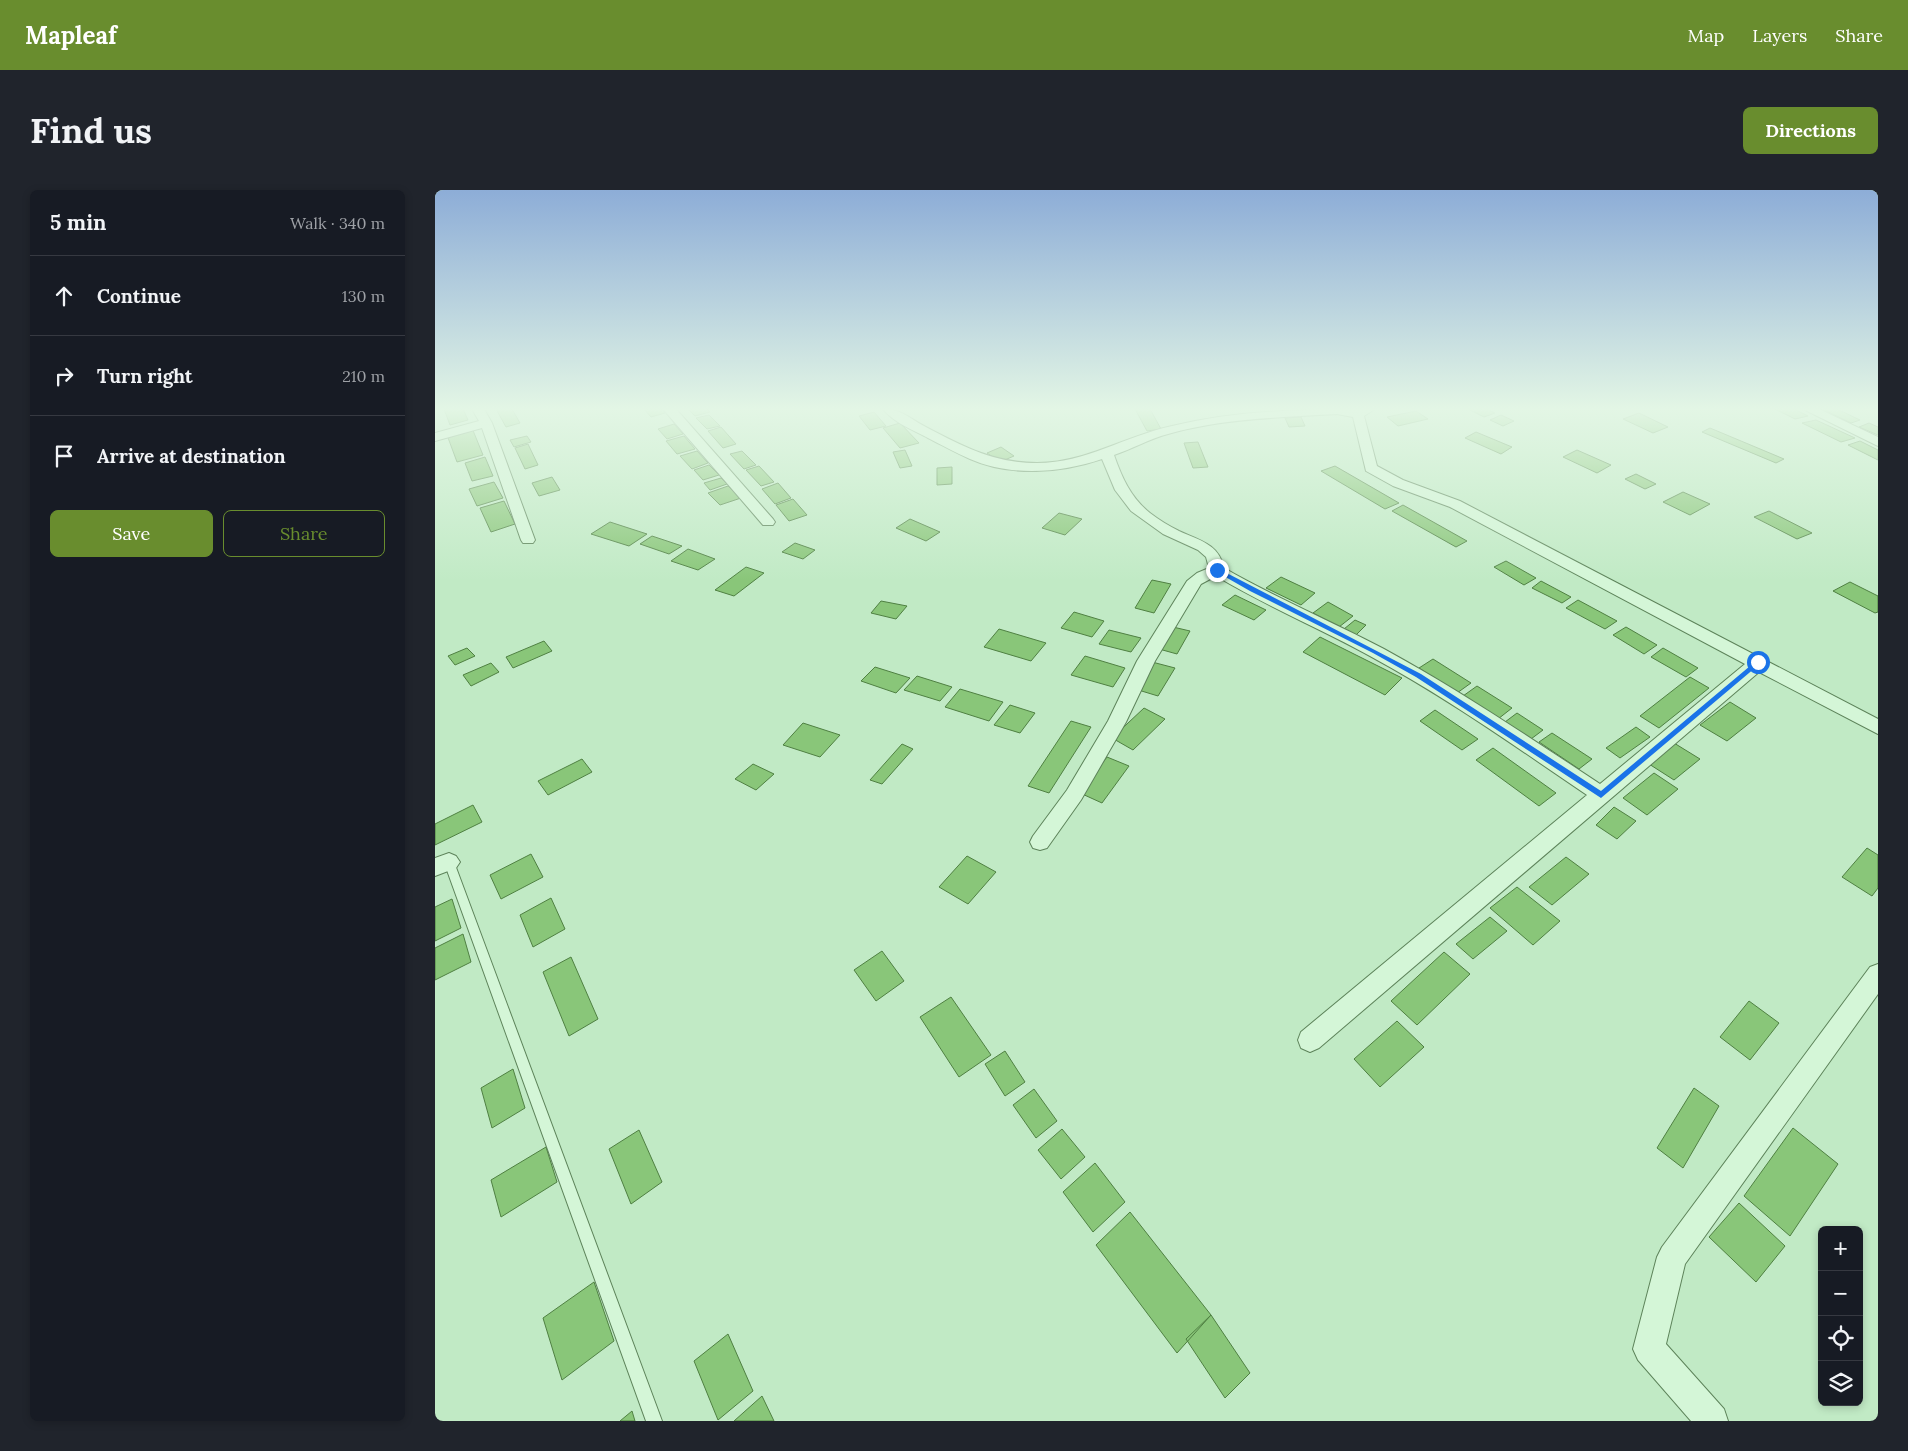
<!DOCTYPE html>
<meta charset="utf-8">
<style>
body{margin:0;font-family:Lora,serif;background:#20242c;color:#f1f3f6}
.controls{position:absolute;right:15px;bottom:15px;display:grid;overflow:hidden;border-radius:8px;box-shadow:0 2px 8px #0003}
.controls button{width:45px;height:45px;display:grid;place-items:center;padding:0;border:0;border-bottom:1px solid #363941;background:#171b24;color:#f1f3f6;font:25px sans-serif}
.stop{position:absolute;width:15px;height:15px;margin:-11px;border:4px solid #1a73e8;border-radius:50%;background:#fff}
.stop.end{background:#1a73e8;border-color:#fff;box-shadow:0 1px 5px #0008}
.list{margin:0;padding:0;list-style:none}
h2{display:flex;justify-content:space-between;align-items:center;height:65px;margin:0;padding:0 20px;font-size:21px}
h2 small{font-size:16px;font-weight:400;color:#9ea1a6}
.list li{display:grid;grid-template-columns:32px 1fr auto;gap:15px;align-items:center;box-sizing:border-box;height:80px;padding:0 20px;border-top:1px solid #363941}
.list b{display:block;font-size:19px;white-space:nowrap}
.list em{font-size:16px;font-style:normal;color:#9ea1a6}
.actions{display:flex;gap:10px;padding:15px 20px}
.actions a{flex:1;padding:11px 0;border:1px solid #698d2e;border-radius:8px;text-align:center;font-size:18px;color:#698d2e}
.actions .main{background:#698d2e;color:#fff}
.icon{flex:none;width:28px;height:28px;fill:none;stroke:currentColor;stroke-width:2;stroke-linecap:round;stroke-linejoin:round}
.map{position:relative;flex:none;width:1443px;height:1231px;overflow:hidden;border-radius:8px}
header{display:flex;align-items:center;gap:30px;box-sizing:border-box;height:70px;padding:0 25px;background:#698d2e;color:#fff}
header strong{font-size:24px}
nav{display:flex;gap:28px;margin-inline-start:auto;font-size:18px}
.intro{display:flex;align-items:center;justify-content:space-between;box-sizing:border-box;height:120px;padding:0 30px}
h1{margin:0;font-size:35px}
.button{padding:12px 22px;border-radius:8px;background:#698d2e;color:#fff;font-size:18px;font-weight:700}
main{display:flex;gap:30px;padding:0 30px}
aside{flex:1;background:#171b24;border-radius:8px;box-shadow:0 2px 8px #0003}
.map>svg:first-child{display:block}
.building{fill:#89c679;stroke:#4f8042}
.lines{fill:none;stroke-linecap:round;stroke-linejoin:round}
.lane-casing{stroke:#5d835a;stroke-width:2}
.street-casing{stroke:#5d835a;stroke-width:2}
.lane{fill:#d4f6d7;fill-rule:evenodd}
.street{fill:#d4f6d7;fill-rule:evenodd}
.route{fill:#1a73e8}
</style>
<header>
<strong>Mapleaf</strong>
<nav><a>Map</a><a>Layers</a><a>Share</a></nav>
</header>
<div class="intro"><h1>Find us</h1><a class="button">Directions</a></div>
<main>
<aside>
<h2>5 min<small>Walk · 340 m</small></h2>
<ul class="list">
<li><svg class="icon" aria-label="ahead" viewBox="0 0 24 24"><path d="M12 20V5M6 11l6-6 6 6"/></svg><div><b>Continue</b></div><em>130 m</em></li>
<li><svg class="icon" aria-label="right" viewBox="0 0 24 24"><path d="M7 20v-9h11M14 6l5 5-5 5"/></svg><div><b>Turn right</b></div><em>210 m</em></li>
<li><svg class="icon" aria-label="arrive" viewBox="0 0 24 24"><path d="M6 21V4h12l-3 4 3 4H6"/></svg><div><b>Arrive at destination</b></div></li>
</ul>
<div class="actions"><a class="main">Save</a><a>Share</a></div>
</aside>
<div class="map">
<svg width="1443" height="1231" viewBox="0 0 1443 1231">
<rect width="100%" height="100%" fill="#c1eac5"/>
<path class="building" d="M 9,219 L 28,219 L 33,230 L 15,235 Z
M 61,219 L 77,219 L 85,233 L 71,237 Z
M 209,219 L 227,219 L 230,223 L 216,227 Z
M 253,219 L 272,219 L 275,222 L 260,226 Z
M 700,219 L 715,219 L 726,239 L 712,241 Z
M 1033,219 L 1052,219 L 1060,223 L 1049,227 Z
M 1340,219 L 1359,219 L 1373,226 L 1360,229 Z
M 1387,219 L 1402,219 L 1425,230 L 1416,233 Z
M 981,221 L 993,229 L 963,236 L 952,227 Z
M 439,222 L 451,236 L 435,240 L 424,226 Z
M 1204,223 L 1233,237 L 1218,243 L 1188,229 Z
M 274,225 L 285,236 L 272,239 L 261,228 Z
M 1066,225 L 1079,231 L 1068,236 L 1055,230 Z
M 866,227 L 870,236 L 854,237 L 850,228 Z
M 1381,230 L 1420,248 L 1406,252 L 1367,233 Z
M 465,233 L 484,253 L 465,258 L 448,238 Z
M 1434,233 L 1443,237 L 1443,245 L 1424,237 Z
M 239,234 L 248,244 L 232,249 L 223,239 Z
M 286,237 L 301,254 L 288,258 L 273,241 Z
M 37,238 L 48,265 L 22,272 L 12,245 Z
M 1275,238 L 1349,269 L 1341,273 L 1267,242 Z
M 1041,242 L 1077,257 L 1066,264 L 1030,248 Z
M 92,246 L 96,252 L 79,257 L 75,250 Z
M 249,246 L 260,259 L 242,264 L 231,251 Z
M 1425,251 L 1443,260 L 1443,270 L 1413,255 Z
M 763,252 L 773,277 L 758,278 L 749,253 Z
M 93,254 L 103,275 L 90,279 L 80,258 Z
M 566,257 L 579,266 L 565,272 L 552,263 Z
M 470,260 L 477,276 L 465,278 L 458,262 Z
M 1142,260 L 1176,275 L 1162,283 L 1128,267 Z
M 262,261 L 273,273 L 257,279 L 245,266 Z
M 307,261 L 321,275 L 309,279 L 295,264 Z
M 50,267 L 58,286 L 37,291 L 30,273 Z
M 274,275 L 284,285 L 268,290 L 259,280 Z
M 324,276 L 339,292 L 326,296 L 311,280 Z
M 900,276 L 964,313 L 950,319 L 886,281 Z
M 517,277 L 517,294 L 502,295 L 502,278 Z
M 1201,284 L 1221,294 L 1210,299 L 1190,289 Z
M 117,287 L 125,300 L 104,306 L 97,293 Z
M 286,288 L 292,294 L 275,300 L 269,293 Z
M 59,292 L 68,308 L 42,316 L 34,299 Z
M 343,293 L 356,308 L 340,314 L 327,299 Z
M 293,296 L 306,308 L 285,315 L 273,303 Z
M 1248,302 L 1275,314 L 1255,325 L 1228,312 Z
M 358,309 L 372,325 L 354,331 L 341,315 Z
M 69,311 L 80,334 L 56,342 L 45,318 Z
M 968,315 L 1032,351 L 1021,357 L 957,321 Z
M 1334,321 L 1377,343 L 1362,349 L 1319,327 Z
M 624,323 L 647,329 L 630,345 L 607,338 Z
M 475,329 L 505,342 L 491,351 L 461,338 Z
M 175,332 L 212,344 L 194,356 L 156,344 Z
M 217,346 L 247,356 L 234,364 L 205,354 Z
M 360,353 L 380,360 L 368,369 L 347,362 Z
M 253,359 L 280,369 L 263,380 L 236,371 Z
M 1071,371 L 1101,388 L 1089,395 L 1059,377 Z
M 311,377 L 329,383 L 299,406 L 280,400 Z
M 846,387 L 880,403 L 866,415 L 831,398 Z
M 717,390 L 736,394 L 719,423 L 700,418 Z
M 1106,391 L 1136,407 L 1127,413 L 1097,398 Z
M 1415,392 L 1443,406 L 1443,422 L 1440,423 L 1398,401 Z
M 800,405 L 831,420 L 819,430 L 787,415 Z
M 1143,410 L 1182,431 L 1170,439 L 1131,418 Z
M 446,411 L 472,416 L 461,429 L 436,423 Z
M 893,412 L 918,426 L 904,437 L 878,423 Z
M 639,422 L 669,431 L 657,447 L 626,438 Z
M 920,430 L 931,435 L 921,445 L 909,439 Z
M 738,437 L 755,441 L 742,464 L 724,459 Z
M 1191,437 L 1222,455 L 1209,464 L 1178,445 Z
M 564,439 L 611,453 L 596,471 L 549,457 Z
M 674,440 L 706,448 L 696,462 L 664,454 Z
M 885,447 L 967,488 L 950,505 L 868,462 Z
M 109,451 L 117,461 L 78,478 L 71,467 Z
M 32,458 L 40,466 L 20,475 L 13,466 Z
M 1228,458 L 1263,478 L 1251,487 L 1216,467 Z
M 650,466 L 690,478 L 678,497 L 636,485 Z
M 998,469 L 1036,493 L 1022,503 L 984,478 Z
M 717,472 L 740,478 L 723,506 L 700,499 Z
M 56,473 L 64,482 L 36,496 L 28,485 Z
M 440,477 L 475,488 L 461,503 L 426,491 Z
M 482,486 L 517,497 L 505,511 L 469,500 Z
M 1255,487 L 1274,498 L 1224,538 L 1205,526 Z
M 1042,496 L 1077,518 L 1063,529 L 1028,506 Z
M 525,499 L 568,512 L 554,531 L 510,517 Z
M 1295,512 L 1321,528 L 1292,551 L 1265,535 Z
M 575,515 L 600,523 L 585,543 L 559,535 Z
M 709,518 L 730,529 L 698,560 L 677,548 Z
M 1000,520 L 1043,549 L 1027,560 L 985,531 Z
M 1082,523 L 1108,540 L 1096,549 L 1070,532 Z
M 636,531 L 656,537 L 614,603 L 593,596 Z
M 368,533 L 405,545 L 385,567 L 348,555 Z
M 1201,537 L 1215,547 L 1185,568 L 1171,558 Z
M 1117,543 L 1157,569 L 1144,579 L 1104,552 Z
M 1239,553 L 1265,569 L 1239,590 L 1214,574 Z
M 467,554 L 478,559 L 447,594 L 435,590 Z
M 1058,558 L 1121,603 L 1104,616 L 1041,570 Z
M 672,567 L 694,576 L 667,613 L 645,603 Z
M 147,569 L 157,582 L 113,605 L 103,591 Z
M 318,574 L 339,584 L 321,600 L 300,589 Z
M 1219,583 L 1243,599 L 1212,625 L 1188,608 Z
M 38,615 L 47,632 L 0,655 L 0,634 Z
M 1179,617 L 1201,631 L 1182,649 L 1161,635 Z
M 1432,658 L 1443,665 L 1443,698 L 1437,706 L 1407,687 Z
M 96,664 L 108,687 L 66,709 L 55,685 Z
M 532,666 L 561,682 L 533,714 L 504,697 Z
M 1131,667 L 1154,684 L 1117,715 L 1094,697 Z
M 1082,697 L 1125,731 L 1098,755 L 1055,718 Z
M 116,708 L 130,739 L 98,757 L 85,725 Z
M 17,709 L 26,738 L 0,751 L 0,717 Z
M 1055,727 L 1072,741 L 1038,769 L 1021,754 Z
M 28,744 L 36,772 L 0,790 L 0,758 Z
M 447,761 L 469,791 L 441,811 L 419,780 Z
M 1009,762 L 1035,784 L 982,835 L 956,811 Z
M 136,767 L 163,829 L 134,846 L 108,782 Z
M 516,807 L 556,865 L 524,887 L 485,827 Z
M 1314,811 L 1344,833 L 1315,870 L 1285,847 Z
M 962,831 L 989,857 L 945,897 L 919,869 Z
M 570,861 L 590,892 L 570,906 L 550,874 Z
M 78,879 L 90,918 L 57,938 L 46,898 Z
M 1259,898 L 1284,916 L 1248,978 L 1222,958 Z
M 599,899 L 622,931 L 601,948 L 578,915 Z
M 1358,938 L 1403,974 L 1355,1046 L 1309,1006 Z
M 627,939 L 650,967 L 626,989 L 603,960 Z
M 204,940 L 227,992 L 196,1014 L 174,959 Z
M 111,957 L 122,992 L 66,1027 L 56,990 Z
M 660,973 L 690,1012 L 658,1042 L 628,1002 Z
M 1304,1013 L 1350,1056 L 1321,1092 L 1274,1047 Z
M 695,1022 L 776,1125 L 742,1163 L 661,1055 Z
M 159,1092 L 179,1151 L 127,1190 L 108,1128 Z
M 776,1125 L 815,1183 L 790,1208 L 751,1149 Z
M 293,1144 L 318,1201 L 283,1230 L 259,1171 Z
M 327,1206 L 339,1231 L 299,1231 Z
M 197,1221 L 200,1231 L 185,1231 Z"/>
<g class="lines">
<defs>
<path id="lane" d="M 14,668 L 18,669 L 19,672 L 227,1231 L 211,1231 L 9,672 L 10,669 Z"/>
<path id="street" d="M 37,219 L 49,219 L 57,233 L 100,350 L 98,353 L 88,353 L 86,350 L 47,238 L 0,251 L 0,243 L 44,231 Z
M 228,219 L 241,219 L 338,329 L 340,332 L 338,335 L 328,335 Z
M 448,219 C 466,219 474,228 489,236 C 527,256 558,273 602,273 C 651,273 690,246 737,236 C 803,220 872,219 940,219 L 929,226 L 942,276 L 968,290 L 1025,311 L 1443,529 L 1443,544 L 1324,482 L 884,858 L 875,862 L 866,858 L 863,850 L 866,842 L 1152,605 C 1081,557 1011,507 935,466 C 884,438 831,416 781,386 L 766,394 L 720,471 L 691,532 L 646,610 L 612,658 L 605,660 L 598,658 L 595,652 L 598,646 L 632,600 L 673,531 L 702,471 L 752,391 L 762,383 L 774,378 L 771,367 L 763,360 L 728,344 L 696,321 L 680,300 L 667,269 C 626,283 576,287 535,269 C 521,263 507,255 493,248 C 478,240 459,233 448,219 ZM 902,224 L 918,227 L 931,281 L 958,296 L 1015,317 L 1310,474 L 1165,594 C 1094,547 1024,500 949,459 C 896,431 841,408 789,378 C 784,354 764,350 744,341 C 734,336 724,330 715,323 C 696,308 687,288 679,265 C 697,259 714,249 733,244 C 784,229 849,227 902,224 Z
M 1368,219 L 1384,219 L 1443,247 L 1443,256 Z
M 14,663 L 21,666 L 25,672 L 21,678 L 0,686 L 0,668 Z
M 1443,774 L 1443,804 L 1250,1074 L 1231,1154 L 1289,1219 L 1293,1231 L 1256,1231 L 1203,1170 L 1198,1159 L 1222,1067 L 1227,1057 L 1435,777 Z"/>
</defs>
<use href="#lane" class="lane-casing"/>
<use href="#street" class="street-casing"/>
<use href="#lane" class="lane"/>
<use href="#street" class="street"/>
</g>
<linearGradient id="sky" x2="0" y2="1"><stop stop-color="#8dadd7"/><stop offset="0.56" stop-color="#e3f6e5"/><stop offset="1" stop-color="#e3f6e5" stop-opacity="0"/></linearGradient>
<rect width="1443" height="391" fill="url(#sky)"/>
<path class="route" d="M 782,378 L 986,484 L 1166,601 L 1321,471 L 1327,472 L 1166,608 L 981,487 L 938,463 L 815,401 L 780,381 Z"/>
</svg>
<div class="controls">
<button>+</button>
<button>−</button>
<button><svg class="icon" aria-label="locate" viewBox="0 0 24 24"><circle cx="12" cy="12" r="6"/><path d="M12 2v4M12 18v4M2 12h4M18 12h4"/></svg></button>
<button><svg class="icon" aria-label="layers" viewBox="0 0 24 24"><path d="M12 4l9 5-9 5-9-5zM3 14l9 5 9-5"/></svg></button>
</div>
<div class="stop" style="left:1323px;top:472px"></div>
<div class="stop end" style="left:782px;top:380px"></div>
</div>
</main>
